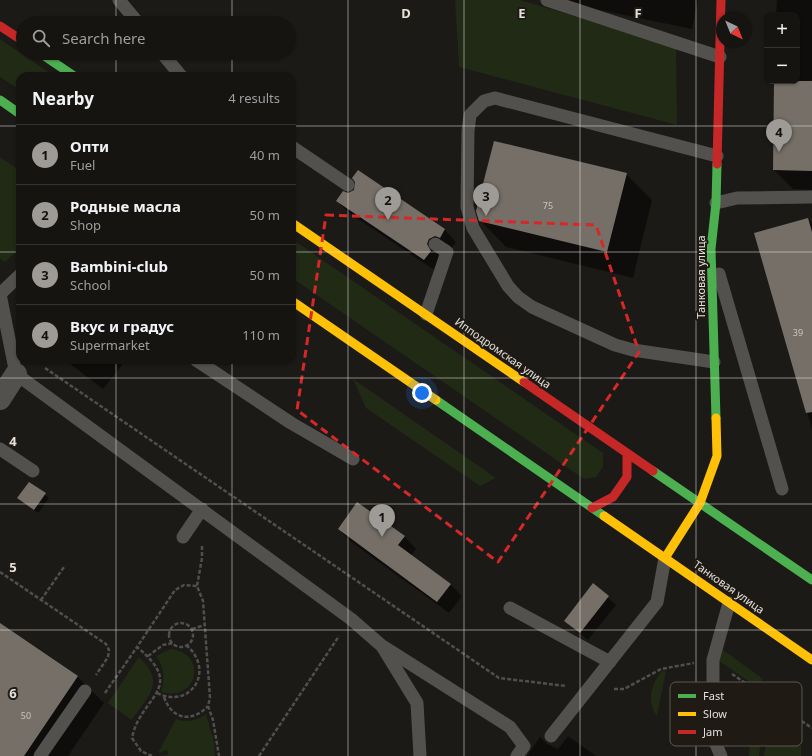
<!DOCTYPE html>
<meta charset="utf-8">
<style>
body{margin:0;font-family:"Noto Sans",sans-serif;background:#1e1d1a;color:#f1f3f6}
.controls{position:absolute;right:12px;top:12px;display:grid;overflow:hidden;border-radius:8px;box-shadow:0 1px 3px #0004}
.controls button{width:36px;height:36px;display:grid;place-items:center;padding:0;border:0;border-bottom:1px solid #343331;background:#151411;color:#f1f3f6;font:20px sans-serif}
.compass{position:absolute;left:716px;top:12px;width:36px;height:36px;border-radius:50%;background:#151411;box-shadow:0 1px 3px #0004;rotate:137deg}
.you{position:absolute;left:422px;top:393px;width:14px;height:14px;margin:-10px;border:3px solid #fff;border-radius:50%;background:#1a73e8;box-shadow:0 0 0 6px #1a73e833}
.badge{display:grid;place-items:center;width:26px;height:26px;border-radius:50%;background:#9e9b97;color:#111;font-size:13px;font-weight:700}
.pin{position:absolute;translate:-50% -33px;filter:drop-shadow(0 1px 2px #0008)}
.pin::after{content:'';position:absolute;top:21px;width:14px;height:12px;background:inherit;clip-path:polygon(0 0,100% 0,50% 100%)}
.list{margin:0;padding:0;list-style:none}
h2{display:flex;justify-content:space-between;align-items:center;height:52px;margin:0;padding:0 16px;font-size:17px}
h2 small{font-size:13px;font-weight:400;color:#9d9e9f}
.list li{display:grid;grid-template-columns:26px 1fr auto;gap:12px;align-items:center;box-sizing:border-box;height:60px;padding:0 16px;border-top:1px solid #343331}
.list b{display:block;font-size:15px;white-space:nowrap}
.list p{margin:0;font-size:13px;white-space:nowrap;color:#9d9e9f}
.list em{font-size:13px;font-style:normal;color:#9d9e9f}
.icon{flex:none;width:22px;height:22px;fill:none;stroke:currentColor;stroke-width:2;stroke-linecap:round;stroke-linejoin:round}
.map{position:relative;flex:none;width:812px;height:756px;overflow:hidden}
.search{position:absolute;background:#151411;box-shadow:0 1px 3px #0004;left:16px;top:16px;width:280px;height:44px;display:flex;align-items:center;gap:10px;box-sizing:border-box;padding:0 14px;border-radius:22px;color:#9d9e9f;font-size:15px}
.panel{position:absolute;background:#151411;box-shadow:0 1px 3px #0004;left:16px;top:72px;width:280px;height:292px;border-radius:12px}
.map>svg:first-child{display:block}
.green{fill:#202a15}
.shadow{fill:#0007}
.building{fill:#756f67}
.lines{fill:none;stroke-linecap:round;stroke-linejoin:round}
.path{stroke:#504f4d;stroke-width:2.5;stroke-dasharray:4 2;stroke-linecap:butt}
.lane{stroke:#53514e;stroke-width:13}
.street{stroke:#53514e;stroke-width:22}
.fast{stroke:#4caf50;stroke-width:9}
.slow{stroke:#ffc107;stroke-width:9}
.jam{stroke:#c62828;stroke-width:9}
.marked{fill:none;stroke:#d62828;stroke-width:3;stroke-dasharray:8 5;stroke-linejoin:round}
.grid{fill:none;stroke:#e4e1dc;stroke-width:1;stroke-opacity:0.55}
.labels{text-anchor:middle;stroke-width:4;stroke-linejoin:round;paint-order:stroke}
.number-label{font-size:9px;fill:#c8c4bf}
.street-label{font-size:11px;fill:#e4e1dc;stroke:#1f1a14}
.key{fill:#1f1a14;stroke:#5a5650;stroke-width:1}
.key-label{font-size:11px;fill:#e4e1dc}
.grid-label{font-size:13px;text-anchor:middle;font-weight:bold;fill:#e4e1dc;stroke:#1f1a14;stroke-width:4;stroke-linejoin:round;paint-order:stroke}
</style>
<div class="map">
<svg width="812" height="756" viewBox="0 0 812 756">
<rect width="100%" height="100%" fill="#1c1a17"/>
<path class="green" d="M 455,0 L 520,0 L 676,46 L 677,125 L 459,67 Z
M 0,39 L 54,76 L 20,76 L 20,90 L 0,77 Z
M 0,157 L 20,171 L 20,248 L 5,262 L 0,259 Z
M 292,239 L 603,453 L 603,467 L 596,477 L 584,479 L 292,278 Z
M 353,379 L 496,478 L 480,486 L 366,408 Z
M 719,647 L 763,679 L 757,687 L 716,659 Z
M 170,649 C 208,652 199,703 161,692 C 165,678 165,668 156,656 Z
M 139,657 C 166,683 149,694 132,720 L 108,703 Z
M 662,671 L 666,671 L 657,716 C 646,700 651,685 662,671 Z
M 720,684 L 764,714 L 759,756 L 749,756 L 751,715 L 718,691 Z
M 206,714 L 214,741 L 215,756 L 161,756 L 168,755 L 167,750 L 158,753 L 176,719 C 188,723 196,721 206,714 Z
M 767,736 L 801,744 L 801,756 L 764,756 Z"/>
<path class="shadow" d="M 551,0 L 698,0 L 692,29 Z
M 777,0 L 812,0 L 812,190 L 793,189 L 774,170 L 775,81 L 797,81 L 797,15 L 776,15 Z
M 358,171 L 445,230 L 456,242 L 451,249 L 440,251 L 438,256 L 442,263 L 436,271 L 349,213 L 337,201 L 355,190 Z
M 626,174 L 652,200 L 633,278 L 506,247 L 480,220 Z
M 807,219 L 812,223 L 812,429 L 755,234 Z
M 65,360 L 126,360 L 103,389 Z
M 220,360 L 230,360 L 226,365 Z
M 29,483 L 49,498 L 38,513 L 19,498 Z
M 358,503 L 405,537 L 416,549 L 411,556 L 450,584 L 462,596 L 449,613 L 350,541 L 339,529 Z
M 593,585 L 616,605 L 588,640 L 565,621 Z
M 0,624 L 78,677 L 104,703 L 68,756 L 0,756 Z
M 568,736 L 596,756 L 527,756 L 540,737 L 547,744 L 558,749 Z"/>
<path class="building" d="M 774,81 L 812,81 L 812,171 L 773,170 Z
M 494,141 L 627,173 L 607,252 L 479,221 L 476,211 Z
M 358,170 L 445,229 L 440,238 L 435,236 L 429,239 L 427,244 L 431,251 L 424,260 L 336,201 L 343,191 L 348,193 L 354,190 L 355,182 L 352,178 Z
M 808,218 L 812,232 L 812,412 L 806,413 L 754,233 Z
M 29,482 L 46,493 L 34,510 L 17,498 Z
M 357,502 L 405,536 L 398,545 L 451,584 L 437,602 L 338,529 Z
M 593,583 L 609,596 L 580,633 L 564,621 Z
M 0,623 L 78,676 L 24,756 L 0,756 Z"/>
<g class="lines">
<path class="path" d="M 45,368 L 499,678 L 566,686
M 202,546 L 202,558 L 197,586 L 203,601 L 210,698 L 208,706 L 213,720 L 219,756
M 0,572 L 106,644 L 109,650 L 108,657 L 96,675
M 41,600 L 64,567
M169 635a12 12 0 1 1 24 0a12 12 0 1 1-24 0Z
M 192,629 L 205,625
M 148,656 L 163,645 L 173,643
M 732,674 L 812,728
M 614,689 L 624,689 L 661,669 L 694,663
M 105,693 L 137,647
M 157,693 C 191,710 216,670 186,645
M 164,697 C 172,720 192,723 208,706
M 152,756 L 141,751 L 132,738 C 140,696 188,689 137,647 L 175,590 L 184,585 L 197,586
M 259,756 L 339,636"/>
<path class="lane" d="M 119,0 L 138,23
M 547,0 L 720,57
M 162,53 L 181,76
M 292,147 L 348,185
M 716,203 L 737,198 L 812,197
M 719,274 L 782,489
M 0,294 L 16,374 L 351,619 L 382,646 L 417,703 L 420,756
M 0,294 L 20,275
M 426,314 L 447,252 L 435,244
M 196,360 L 291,423 L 353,459
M 714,362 L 633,350 L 615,345 L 532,307 L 518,297 L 508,286 L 473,228 L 467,207 L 468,131 L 470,115 L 484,101 L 495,98 L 717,156
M 0,449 L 33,471
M 183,537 L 202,509
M 510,608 L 610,662
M 384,647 L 510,727 L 524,746 L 517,756
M 551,736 L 657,602 L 665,558
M 40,756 L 85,691
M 721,756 L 713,737 L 713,660 L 729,603"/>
<path class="street" d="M 0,399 L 16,374"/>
<path class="fast" d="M 40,53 L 74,76
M 0,100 L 20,114
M 436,400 L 604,516
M 716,418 L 711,249 L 716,203 L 717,164
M 653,471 L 812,580"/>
<path class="slow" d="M 292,223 L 524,382
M 292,301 L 436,400
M 604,516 L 812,660
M 665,558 L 700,503 L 717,456 L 716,418"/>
<path class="jam" d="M 0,26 L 23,41
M 717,164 L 721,0
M 524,382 L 653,471
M 592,508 L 613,497 L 627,477 L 627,453"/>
</g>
<path class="marked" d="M 326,215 L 596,225 L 639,352 L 498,562 L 297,410 Z"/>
<path class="grid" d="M 116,0 L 116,23M 232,0 L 232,23M 348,0 L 348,756M 464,0 L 464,756M 580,0 L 580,756M 696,0 L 696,756M 116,53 L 116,76M 232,53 L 232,76M 0,126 L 20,126M 292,126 L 812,126M 0,252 L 20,252M 292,252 L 812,252M 116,360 L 116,756M 232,360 L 232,756M 0,378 L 812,378M 0,504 L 812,504M 0,630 L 812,630"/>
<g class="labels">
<g class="number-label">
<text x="548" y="209">75</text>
<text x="798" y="336">39</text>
<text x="26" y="719">50</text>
</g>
<g class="street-label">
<text transform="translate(701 277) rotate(-90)" y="4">Танковая улица</text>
<text transform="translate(503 353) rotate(35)" y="4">Ипподромская улица</text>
<text transform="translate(729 587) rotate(35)" y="4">Танковая улица</text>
</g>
</g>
<rect x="670" y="682" width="132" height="64" rx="6" class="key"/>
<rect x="678" y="694" width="18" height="4" fill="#4caf50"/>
<rect x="678" y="712" width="18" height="4" fill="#ffc107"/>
<rect x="678" y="730" width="18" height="4" fill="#c62828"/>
<g class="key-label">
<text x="703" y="700">Fast</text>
<text x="703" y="718">Slow</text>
<text x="703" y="736">Jam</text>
</g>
<g class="grid-label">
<text x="406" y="18">D</text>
<text x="522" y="18">E</text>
<text x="638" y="18">F</text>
<text x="13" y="446">4</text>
<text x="13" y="572">5</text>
<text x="13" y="698">6</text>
</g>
</svg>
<div class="controls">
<button>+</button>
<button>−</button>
</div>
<svg class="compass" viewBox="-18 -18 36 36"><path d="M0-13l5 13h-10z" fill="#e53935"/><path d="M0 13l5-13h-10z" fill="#9d9e9f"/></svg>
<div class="you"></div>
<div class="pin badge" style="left:382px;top:537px">1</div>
<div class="pin badge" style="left:388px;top:220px">2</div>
<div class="pin badge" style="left:486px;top:216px">3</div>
<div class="pin badge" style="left:779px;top:152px">4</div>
<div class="search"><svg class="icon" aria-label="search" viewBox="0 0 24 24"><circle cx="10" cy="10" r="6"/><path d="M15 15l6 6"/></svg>Search here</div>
<section class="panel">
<h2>Nearby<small>4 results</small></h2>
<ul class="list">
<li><span class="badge">1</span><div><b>Опти</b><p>Fuel</p></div><em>40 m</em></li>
<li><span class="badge">2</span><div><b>Родные масла</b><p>Shop</p></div><em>50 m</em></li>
<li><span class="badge">3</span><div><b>Bambini-club</b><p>School</p></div><em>50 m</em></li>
<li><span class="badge">4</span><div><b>Вкус и градус</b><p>Supermarket</p></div><em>110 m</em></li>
</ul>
</section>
</div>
